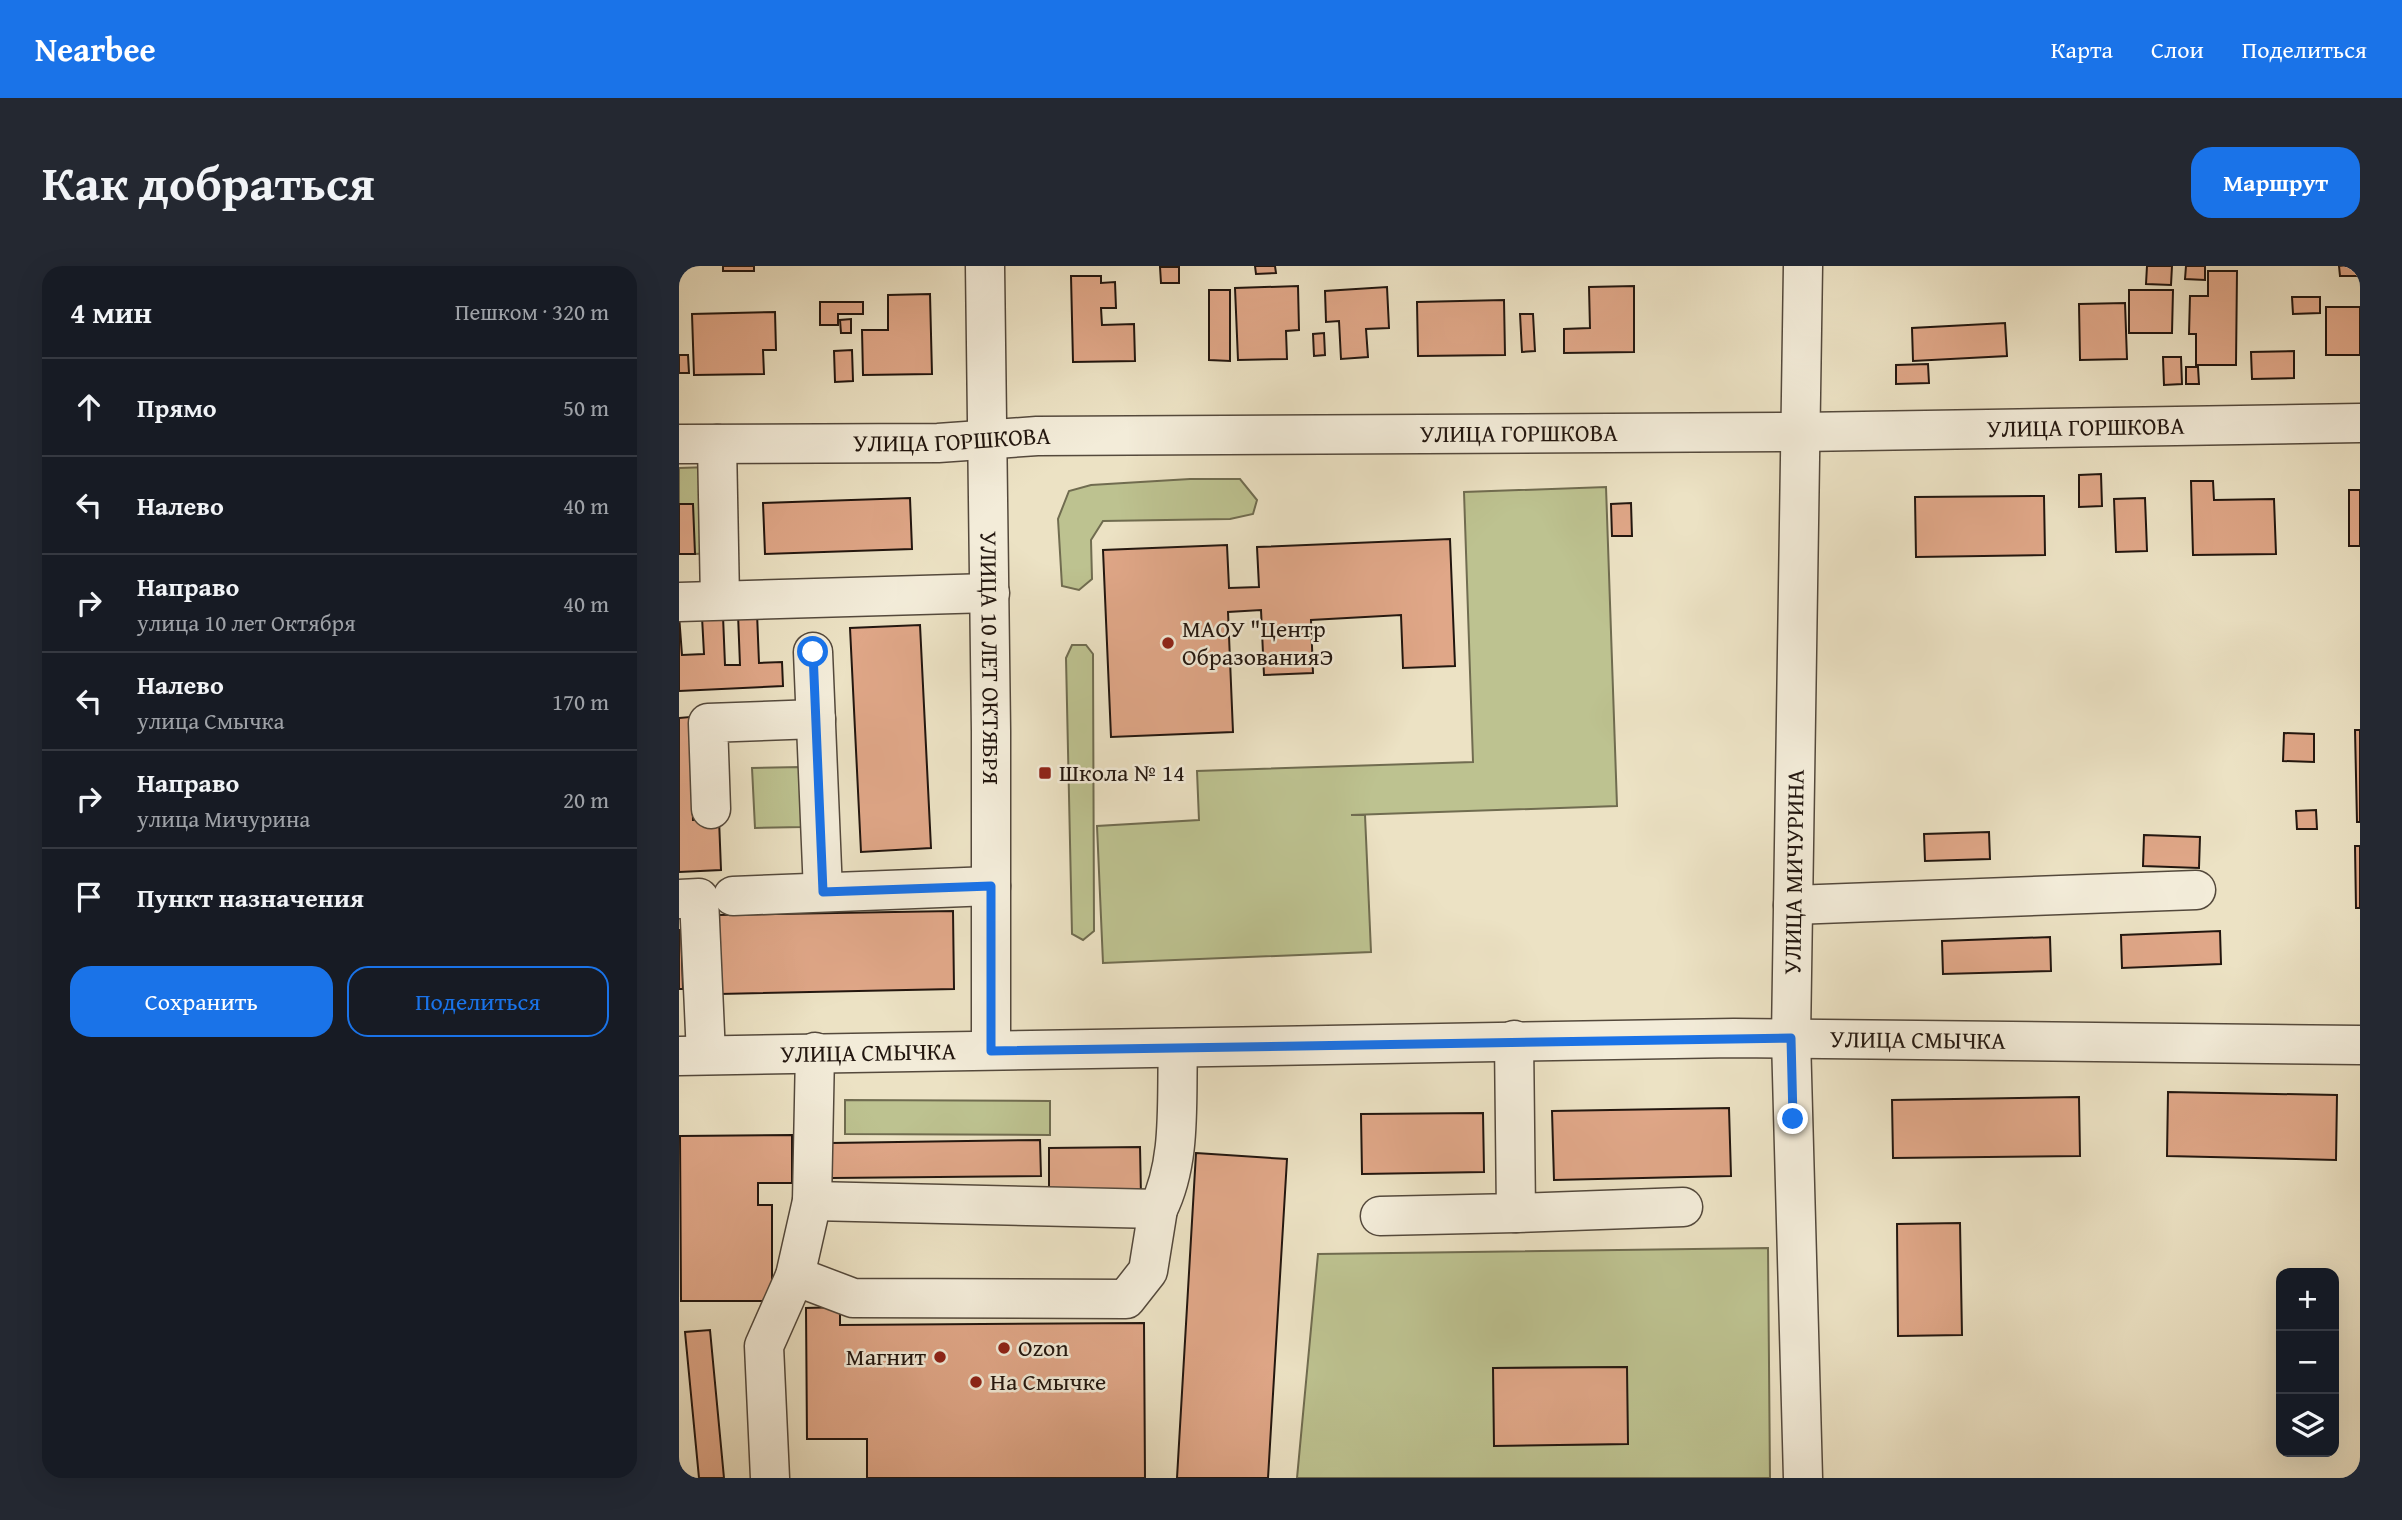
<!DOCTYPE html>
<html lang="ru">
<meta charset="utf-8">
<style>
body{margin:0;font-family:"Gentium Book Plus",serif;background:#242831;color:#f1f3f6}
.controls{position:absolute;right:21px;bottom:21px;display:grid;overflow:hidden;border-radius:14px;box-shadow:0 7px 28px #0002}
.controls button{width:63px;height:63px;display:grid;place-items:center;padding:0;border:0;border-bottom:2px solid #363941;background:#171b24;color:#f1f3f6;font:35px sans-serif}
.stop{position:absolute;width:21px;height:21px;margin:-16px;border:5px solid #1a73e8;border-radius:50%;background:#fff}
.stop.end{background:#1a73e8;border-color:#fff;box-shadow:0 2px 7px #0008}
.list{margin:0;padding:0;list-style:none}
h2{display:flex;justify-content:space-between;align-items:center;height:91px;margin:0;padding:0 28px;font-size:30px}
h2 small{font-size:23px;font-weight:400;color:#9ea1a6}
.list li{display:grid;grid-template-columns:46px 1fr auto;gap:21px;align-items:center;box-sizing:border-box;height:98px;padding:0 28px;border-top:2px solid #363941}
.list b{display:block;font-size:26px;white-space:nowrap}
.list p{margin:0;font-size:23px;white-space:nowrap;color:#9ea1a6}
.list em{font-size:23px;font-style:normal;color:#9ea1a6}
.actions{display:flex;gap:14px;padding:21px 28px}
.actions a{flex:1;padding:16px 0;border:2px solid #1a73e8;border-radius:21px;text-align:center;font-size:24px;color:#1a73e8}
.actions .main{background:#1a73e8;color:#fff}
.icon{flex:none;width:38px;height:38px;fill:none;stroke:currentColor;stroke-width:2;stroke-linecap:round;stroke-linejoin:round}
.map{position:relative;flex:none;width:1681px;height:1212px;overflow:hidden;border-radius:21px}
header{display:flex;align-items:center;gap:42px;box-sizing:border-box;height:98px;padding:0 35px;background:#1a73e8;color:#fff}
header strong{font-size:33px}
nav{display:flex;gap:38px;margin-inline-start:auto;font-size:24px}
.intro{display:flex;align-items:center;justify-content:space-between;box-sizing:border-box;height:168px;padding:0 42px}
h1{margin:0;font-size:49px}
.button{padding:18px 32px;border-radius:21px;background:#1a73e8;color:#fff;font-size:24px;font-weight:700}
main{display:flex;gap:42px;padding:0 42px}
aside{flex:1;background:#171b24;border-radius:21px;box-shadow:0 7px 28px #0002}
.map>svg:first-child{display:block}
.green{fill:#bdc290;stroke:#706c50;stroke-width:2;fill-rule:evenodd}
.building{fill:#e0a788;stroke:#22160f;stroke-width:2}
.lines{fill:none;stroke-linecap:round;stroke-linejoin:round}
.minor-casing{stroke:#54493c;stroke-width:41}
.minor{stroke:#f3ecd9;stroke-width:38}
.route{stroke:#1a73e8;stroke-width:9}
.poi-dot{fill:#8f2418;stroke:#f3ecd9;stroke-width:2.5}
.labels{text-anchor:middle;stroke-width:5;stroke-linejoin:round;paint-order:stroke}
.street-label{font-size:24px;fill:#22160f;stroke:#f3ecd9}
.poi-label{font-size:24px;fill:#22160f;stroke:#f3ecd9;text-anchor:start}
</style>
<header>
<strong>Nearbee</strong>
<nav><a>Карта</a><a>Слои</a><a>Поделиться</a></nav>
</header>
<div class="intro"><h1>Как добраться</h1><a class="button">Маршрут</a></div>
<main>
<aside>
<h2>4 мин<small>Пешком · 320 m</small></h2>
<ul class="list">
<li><svg class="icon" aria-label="ahead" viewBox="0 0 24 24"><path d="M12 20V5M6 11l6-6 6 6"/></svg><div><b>Прямо</b></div><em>50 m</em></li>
<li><svg class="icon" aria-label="left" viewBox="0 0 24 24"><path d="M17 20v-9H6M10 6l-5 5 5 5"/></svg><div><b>Налево</b></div><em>40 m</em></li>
<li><svg class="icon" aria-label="right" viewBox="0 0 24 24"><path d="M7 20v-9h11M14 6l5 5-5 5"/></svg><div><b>Направо</b><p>улица 10 лет Октября</p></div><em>40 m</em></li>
<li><svg class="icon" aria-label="left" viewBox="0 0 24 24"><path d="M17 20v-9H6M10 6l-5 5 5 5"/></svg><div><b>Налево</b><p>улица Смычка</p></div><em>170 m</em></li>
<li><svg class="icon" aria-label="right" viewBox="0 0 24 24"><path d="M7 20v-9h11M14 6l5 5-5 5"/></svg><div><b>Направо</b><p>улица Мичурина</p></div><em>20 m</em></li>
<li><svg class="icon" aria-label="arrive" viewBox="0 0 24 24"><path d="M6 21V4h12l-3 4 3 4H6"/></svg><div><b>Пункт назначения</b></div></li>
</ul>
<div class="actions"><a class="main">Сохранить</a><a>Поделиться</a></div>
</aside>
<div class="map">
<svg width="1681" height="1212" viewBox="0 0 1681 1212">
<rect width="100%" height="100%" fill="#ece2c4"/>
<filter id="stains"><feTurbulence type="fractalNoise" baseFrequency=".00286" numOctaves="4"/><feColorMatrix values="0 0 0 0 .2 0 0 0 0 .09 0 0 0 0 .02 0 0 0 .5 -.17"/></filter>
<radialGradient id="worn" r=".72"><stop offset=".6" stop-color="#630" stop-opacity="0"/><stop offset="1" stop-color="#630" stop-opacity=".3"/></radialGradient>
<path class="green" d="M 30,201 L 33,287 L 16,288 L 0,238 L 0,202 Z
M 511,213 L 561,213 L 578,234 L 574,248 L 551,253 L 424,255 L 412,274 L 413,313 L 400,324 L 383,320 L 379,253 L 390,225 L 412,219 Z
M 927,221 L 938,540 L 672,549 L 686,549 L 692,686 L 424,697 L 418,560 L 520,554 L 518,505 L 794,496 L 785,226 Z
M 393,379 L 407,379 L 414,388 L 415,665 L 404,674 L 393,668 L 387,392 Z
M 121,501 L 124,561 L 76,562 L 73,502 Z
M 166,834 L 371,835 L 371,869 L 166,868 Z
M 1089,982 L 1091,1212 L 618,1212 L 639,988 ZM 947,1101 L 948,1178 L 815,1179 L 815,1102 Z"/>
<path class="building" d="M 44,0 L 75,0 L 75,5 L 44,5 Z
M 576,0 L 596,0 L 597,7 L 577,8 Z
M 1468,0 L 1493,0 L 1492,19 L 1467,18 Z
M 1507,0 L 1526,0 L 1526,14 L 1506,13 Z
M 1660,0 L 1681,0 L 1681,10 L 1661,10 Z
M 481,1 L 500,1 L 500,17 L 482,17 Z
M 1529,5 L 1558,5 L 1557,99 L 1517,99 L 1517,68 L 1510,68 L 1511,30 L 1529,30 Z
M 392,10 L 422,10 L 422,17 L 436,16 L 437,42 L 422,42 L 423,59 L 455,58 L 456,95 L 394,96 Z
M 619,20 L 620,64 L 607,65 L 608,93 L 559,94 L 556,22 Z
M 955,20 L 955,86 L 885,87 L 885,63 L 911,62 L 910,21 Z
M 708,21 L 710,62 L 687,63 L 689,91 L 662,93 L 660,55 L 647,56 L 646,25 Z
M 530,24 L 551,24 L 551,95 L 530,94 Z
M 1450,24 L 1494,24 L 1493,67 L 1450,67 Z
M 251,28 L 253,108 L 184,109 L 183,64 L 209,64 L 209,29 Z
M 1613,31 L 1641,31 L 1641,47 L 1614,48 Z
M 825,34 L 826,89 L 739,90 L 738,36 Z
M 141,36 L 184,36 L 184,48 L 159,48 L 159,59 L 141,59 Z
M 1446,37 L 1448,93 L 1401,94 L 1400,38 Z
M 1647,41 L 1681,41 L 1681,89 L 1647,89 Z
M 96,46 L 97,84 L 84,84 L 85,108 L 15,109 L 13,48 Z
M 841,48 L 854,48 L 856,85 L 843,86 Z
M 172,53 L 172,67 L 162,67 L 161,54 Z
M 1326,57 L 1328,90 L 1234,95 L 1233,62 Z
M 645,67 L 646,89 L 635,90 L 634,68 Z
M 173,84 L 174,115 L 156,116 L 155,85 Z
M 1615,85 L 1615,112 L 1573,113 L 1572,86 Z
M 0,89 L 9,89 L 10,107 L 0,107 Z
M 1484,91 L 1502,91 L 1503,118 L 1485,119 Z
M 1249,98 L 1250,117 L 1217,118 L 1217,99 Z
M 1507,101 L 1519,101 L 1520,118 L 1507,118 Z
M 1422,208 L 1423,240 L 1400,241 L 1400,209 Z
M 1512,215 L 1534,215 L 1535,234 L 1595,233 L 1597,288 L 1514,289 Z
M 1670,224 L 1681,224 L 1681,280 L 1670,280 Z
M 1365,230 L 1366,289 L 1237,291 L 1236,231 Z
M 231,232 L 233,283 L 86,288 L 84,237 Z
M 1466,232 L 1468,285 L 1437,286 L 1435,233 Z
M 952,237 L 953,270 L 933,270 L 932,238 Z
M 0,238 L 14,238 L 16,288 L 0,288 Z
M 771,273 L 776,400 L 724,402 L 722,349 L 632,354 L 634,407 L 585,409 L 582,344 L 549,346 L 554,466 L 432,471 L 424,284 L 548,279 L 550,322 L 580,321 L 578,281 Z
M 78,347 L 80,397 L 103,396 L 104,420 L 0,425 L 0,349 L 3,389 L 25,388 L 23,351 L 44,350 L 46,399 L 61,399 L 59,348 Z
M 241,359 L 252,582 L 182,586 L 171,362 Z
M 11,451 L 14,554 L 40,553 L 42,604 L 0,606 L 0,452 Z
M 1676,464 L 1681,464 L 1681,556 L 1678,556 Z
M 1605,467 L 1635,468 L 1635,496 L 1604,495 Z
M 1637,544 L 1638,563 L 1618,563 L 1617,545 Z
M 1310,566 L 1311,593 L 1246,595 L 1245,568 Z
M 1465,569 L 1521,571 L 1520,602 L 1464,600 Z
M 1676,580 L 1681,580 L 1681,642 L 1677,642 Z
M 274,645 L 275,723 L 40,728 L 38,649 Z
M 0,664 L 2,664 L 4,723 L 0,723 Z
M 1541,665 L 1542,698 L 1443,702 L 1442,669 Z
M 1371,671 L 1372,705 L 1264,708 L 1263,675 Z
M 1489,826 L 1658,829 L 1657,894 L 1488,890 Z
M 1400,831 L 1401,890 L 1214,892 L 1213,834 Z
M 1050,842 L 1052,910 L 875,914 L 873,845 Z
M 804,847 L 805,906 L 683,908 L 682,848 Z
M 113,869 L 113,917 L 79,917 L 79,939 L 93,939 L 93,1035 L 2,1035 L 1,870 Z
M 361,874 L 362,910 L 153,912 L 152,877 Z
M 461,881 L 462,930 L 370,931 L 370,882 Z
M 517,887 L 608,893 L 589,1212 L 498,1212 Z
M 1281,957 L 1283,1069 L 1219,1070 L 1218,958 Z
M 161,1041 L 161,1059 L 465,1057 L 466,1212 L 188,1212 L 188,1173 L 128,1173 L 127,1042 Z
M 31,1064 L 45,1212 L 20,1212 L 6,1066 Z
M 948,1101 L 949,1178 L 815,1180 L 814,1102 Z"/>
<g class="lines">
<defs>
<g id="minor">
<path id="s1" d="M 306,0 L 312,465 L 312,784"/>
<path d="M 1124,0 L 1112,772 L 1124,1212"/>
<path id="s2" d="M 0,178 L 259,177 L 358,170 L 1122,166 L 1681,157"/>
<path d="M 38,178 L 41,334"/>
<path d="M 0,336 L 311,327"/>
<path d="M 134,386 L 144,626"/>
<path d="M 32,543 L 29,457 L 137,453"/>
<path d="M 54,630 L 312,620"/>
<path d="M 0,633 L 20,632 L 27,789"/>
<path d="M 1114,639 L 1517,624"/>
<path id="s3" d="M 0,790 L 1055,772 L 1681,779"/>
<path d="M 133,935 L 479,943 C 503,895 497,834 499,782"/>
<path d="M 837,947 L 1004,941"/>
<path d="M 701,950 L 837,947 L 835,774"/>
<path d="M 116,1010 L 174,1032 L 447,1033 L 469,1005 L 479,943"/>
<path d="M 91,1212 L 85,1080 L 116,1010 L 133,935 L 136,786"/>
</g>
</defs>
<use href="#minor" class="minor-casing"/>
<use href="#minor" class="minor"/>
</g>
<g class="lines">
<path class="route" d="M 134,386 L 144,626 L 312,620 L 312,785 L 1112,772 L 1114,853"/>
</g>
<g class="poi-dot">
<circle cx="489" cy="377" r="7"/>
<rect x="359" y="500" width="14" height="14" rx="3.5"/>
<circle cx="325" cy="1082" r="7"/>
<circle cx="261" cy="1091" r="7"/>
<circle cx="297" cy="1116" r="7"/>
</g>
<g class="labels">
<g class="street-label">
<text dy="8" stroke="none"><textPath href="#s2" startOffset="1407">УЛИЦА ГОРШКОВА</textPath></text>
<text dy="8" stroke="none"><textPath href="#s2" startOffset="840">УЛИЦА ГОРШКОВА</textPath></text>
<text dy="8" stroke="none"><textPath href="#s2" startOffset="273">УЛИЦА ГОРШКОВА</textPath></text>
<text dy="8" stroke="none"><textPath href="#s1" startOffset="392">УЛИЦА 10 ЛЕТ ОКТЯБРЯ</textPath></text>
<text transform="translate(1115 606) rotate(-89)" y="8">УЛИЦА МИЧУРИНА</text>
<text dy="8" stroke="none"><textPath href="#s3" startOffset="1239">УЛИЦА СМЫЧКА</textPath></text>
<text dy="8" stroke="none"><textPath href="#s3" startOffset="189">УЛИЦА СМЫЧКА</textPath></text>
</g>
<g class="poi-label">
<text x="503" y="371">МАОУ "Центр<tspan x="503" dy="28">ОбразованияЭ</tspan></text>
<text x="380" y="515">Школа № 14</text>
<text x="339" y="1090">Ozon</text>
<text x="247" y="1099" text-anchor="end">Магнит</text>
<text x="311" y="1124">На Смычке</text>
</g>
</g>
<rect width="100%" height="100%" filter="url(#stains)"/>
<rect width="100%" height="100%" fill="url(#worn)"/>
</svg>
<div class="controls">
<button>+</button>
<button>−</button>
<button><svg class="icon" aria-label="layers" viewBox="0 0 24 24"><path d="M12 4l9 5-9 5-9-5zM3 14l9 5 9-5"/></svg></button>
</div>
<div class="stop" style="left:134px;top:386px"></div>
<div class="stop end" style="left:1114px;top:853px"></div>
</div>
</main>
